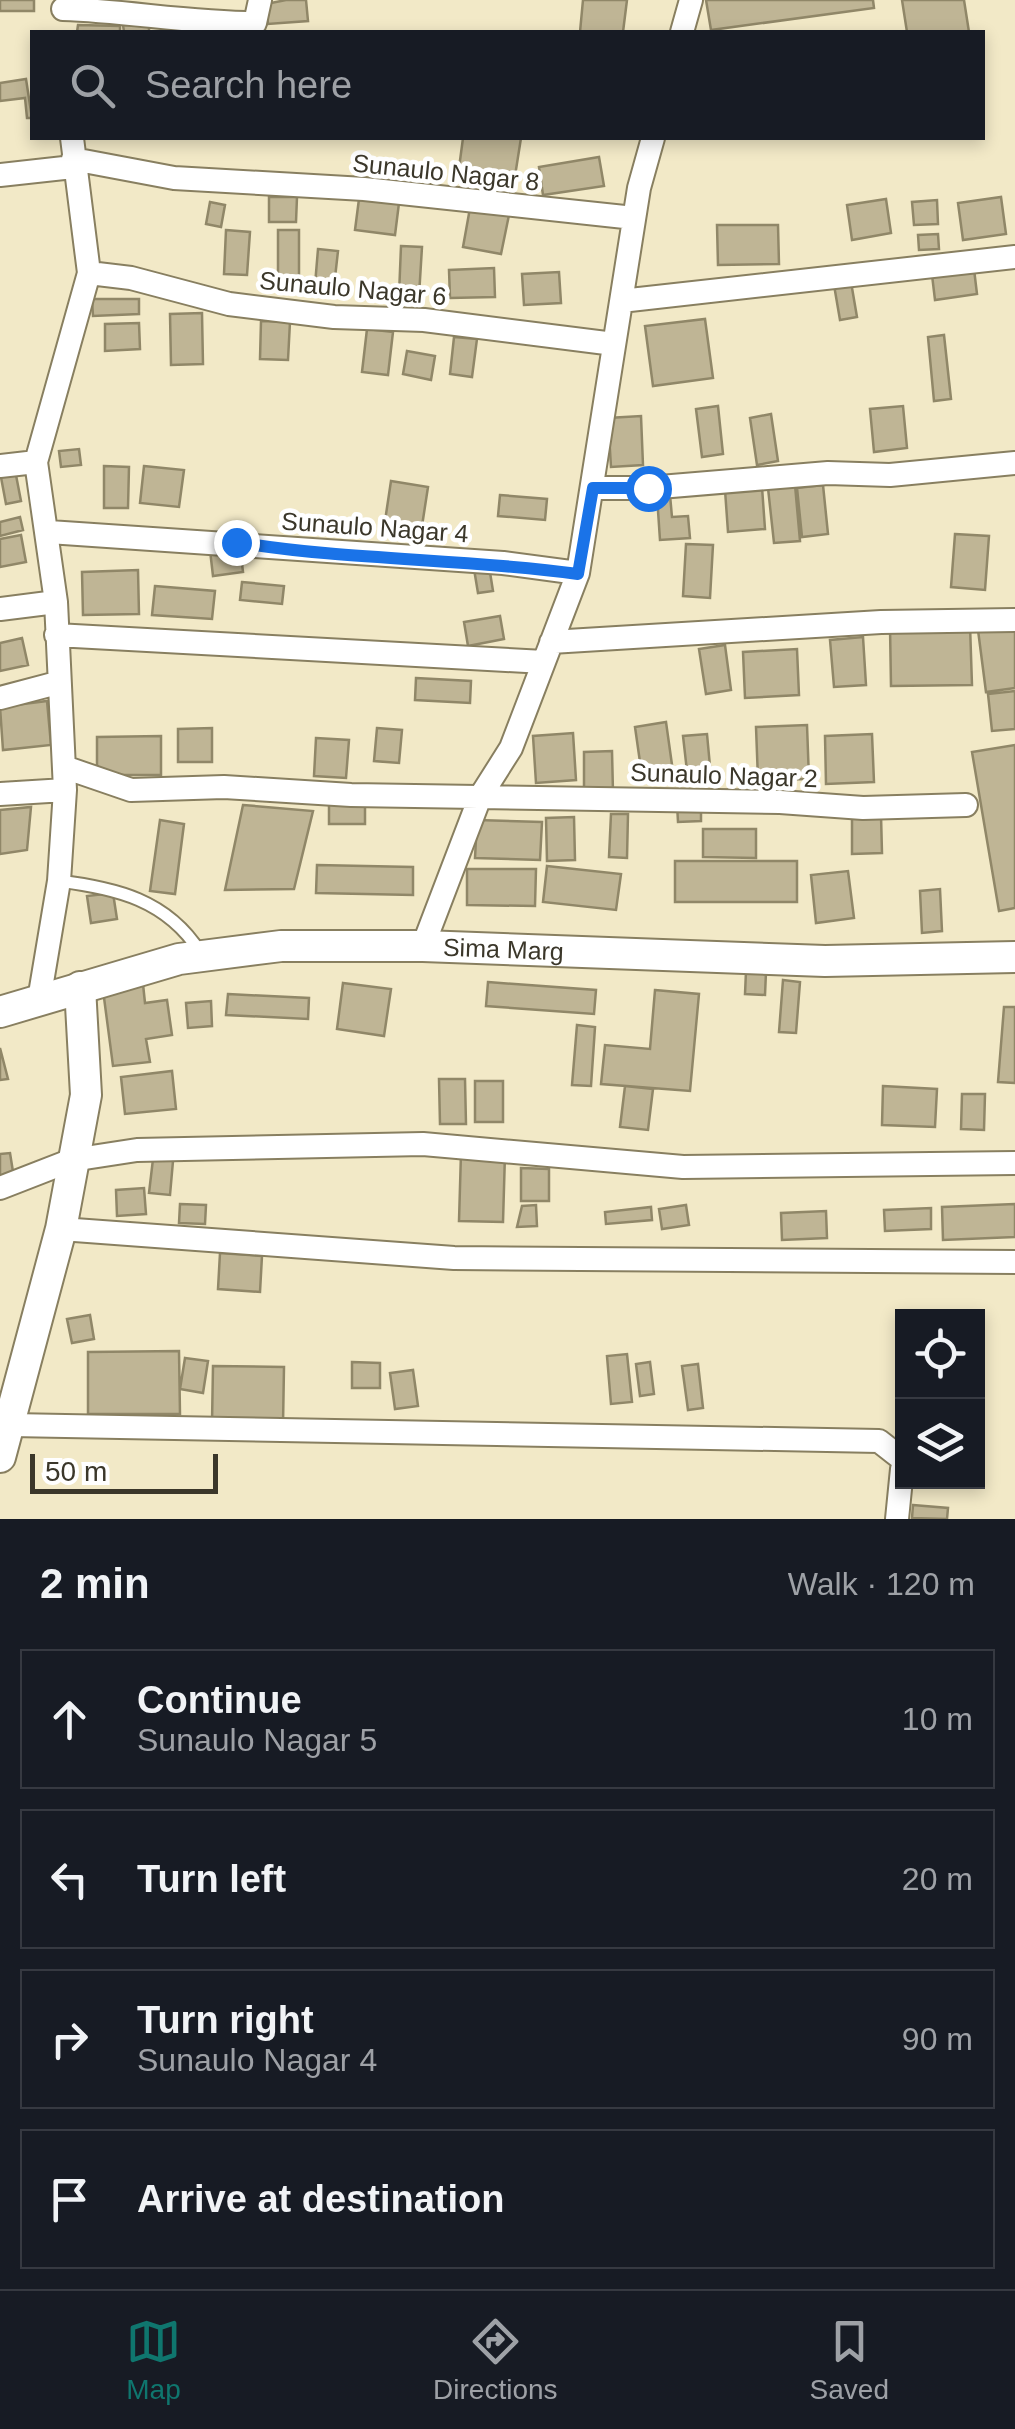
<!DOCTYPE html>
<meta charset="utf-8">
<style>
body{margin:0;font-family:Arial,sans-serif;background:#242831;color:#f1f3f6}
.controls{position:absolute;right:30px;bottom:30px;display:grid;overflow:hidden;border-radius:0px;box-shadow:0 5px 15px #0003}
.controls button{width:90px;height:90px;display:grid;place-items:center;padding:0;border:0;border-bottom:2px solid #363941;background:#171b24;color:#f1f3f6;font:50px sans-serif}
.scale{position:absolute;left:30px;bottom:25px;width:188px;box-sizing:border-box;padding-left:10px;border:5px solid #3b372a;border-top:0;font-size:28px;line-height:35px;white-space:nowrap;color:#3b372a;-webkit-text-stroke:8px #fff;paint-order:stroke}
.stop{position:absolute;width:30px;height:30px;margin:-22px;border:8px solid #1a73e8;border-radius:50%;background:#fff}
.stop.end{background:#1a73e8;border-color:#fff;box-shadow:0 2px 10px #0008}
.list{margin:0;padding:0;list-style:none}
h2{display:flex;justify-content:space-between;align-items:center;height:130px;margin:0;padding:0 40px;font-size:42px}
h2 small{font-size:32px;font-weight:400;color:#9ea1a6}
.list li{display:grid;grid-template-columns:65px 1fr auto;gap:30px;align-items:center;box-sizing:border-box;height:140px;margin:0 20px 20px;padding:0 20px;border:2px solid #363941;border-radius:0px}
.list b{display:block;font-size:38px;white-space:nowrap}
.list p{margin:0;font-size:32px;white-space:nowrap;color:#9ea1a6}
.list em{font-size:32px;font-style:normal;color:#9ea1a6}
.icon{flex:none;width:55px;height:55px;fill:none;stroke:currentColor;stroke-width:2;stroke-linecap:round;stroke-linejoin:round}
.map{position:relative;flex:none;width:1015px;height:1519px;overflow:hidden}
.search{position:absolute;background:#171b24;box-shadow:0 5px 15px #0003;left:30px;right:30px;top:30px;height:110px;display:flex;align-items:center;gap:25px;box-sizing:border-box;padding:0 35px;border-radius:0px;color:#9ea1a6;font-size:38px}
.sheet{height:770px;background:#171b24}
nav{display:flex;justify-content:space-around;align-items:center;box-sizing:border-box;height:140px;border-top:2px solid #363941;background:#171b24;font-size:28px;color:#9ea1a6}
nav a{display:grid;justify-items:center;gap:5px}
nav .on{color:#0f766e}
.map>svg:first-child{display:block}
.building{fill:#bfb595;stroke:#908768;stroke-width:2.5}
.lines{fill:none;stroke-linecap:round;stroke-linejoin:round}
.lane-casing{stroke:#887f60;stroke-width:15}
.street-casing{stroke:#887f60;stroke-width:26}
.secondary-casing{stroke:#887f60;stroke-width:34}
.lane{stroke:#fff;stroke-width:11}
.street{stroke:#fff;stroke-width:22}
.secondary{stroke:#fff;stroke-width:30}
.route{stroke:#1a73e8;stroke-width:12}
.labels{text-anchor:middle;stroke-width:9;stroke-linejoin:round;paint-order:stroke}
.street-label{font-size:25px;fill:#3b372a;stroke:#fff}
</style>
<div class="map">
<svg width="1015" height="1519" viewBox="0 0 1015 1519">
<rect width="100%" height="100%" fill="#f2e9c7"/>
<path class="building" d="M 0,0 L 34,0 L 34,11 L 0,11 Z
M 286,0 L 306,0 L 308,21 L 268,24 L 266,4 Z
M 583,0 L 627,0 L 623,32 L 580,32 Z
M 706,0 L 873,0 L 874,8 L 711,30 Z
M 902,0 L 964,0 L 969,32 L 907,32 Z
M 78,25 L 120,26 L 120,32 L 77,32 Z
M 123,25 L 149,25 L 149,32 L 124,32 Z
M 26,79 L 32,118 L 27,118 L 25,98 L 0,101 L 0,83 Z
M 463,138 L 521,138 L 515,176 L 459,168 Z
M 599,157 L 604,186 L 543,195 L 539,167 Z
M 360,191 L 400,195 L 395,235 L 355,230 Z
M 269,197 L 297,197 L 296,222 L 269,222 Z
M 1001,197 L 1006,234 L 963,240 L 958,203 Z
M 886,199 L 891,233 L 852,240 L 847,205 Z
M 937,200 L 938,224 L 914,225 L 912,202 Z
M 210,202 L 225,205 L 221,227 L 206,224 Z
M 470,208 L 509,215 L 501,254 L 463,247 Z
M 717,225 L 778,225 L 779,264 L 718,265 Z
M 226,230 L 250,232 L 247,275 L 224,274 Z
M 278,230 L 299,230 L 299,278 L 278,278 Z
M 938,234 L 939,249 L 919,250 L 918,235 Z
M 401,246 L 422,247 L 419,296 L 399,295 Z
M 318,249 L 338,251 L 334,287 L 315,285 Z
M 494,268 L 495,297 L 450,298 L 449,270 Z
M 974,269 L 977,294 L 935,300 L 932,275 Z
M 559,272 L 561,303 L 524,305 L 522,274 Z
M 851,282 L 857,317 L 840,320 L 834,285 Z
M 92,299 L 139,299 L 139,314 L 93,316 Z
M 202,313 L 203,364 L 171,365 L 170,314 Z
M 705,319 L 713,378 L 653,386 L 645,326 Z
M 261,321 L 290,322 L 288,360 L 260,359 Z
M 139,323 L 140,349 L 105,351 L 105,324 Z
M 367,329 L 393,332 L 388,375 L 362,372 Z
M 944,335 L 951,399 L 934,401 L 928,337 Z
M 454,337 L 477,339 L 472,377 L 450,374 Z
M 407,351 L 435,356 L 431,380 L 403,374 Z
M 718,406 L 723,454 L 702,457 L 696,409 Z
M 903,406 L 907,448 L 874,452 L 870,409 Z
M 771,414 L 778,461 L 757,465 L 750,418 Z
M 641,416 L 643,465 L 611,467 L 608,418 Z
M 79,449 L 81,465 L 61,467 L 59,451 Z
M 104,466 L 129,467 L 128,508 L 104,508 Z
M 144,466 L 184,470 L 179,507 L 140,503 Z
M 15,470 L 21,501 L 6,504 L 0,472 Z
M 391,481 L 428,487 L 422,526 L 385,521 Z
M 795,485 L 800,541 L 774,543 L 768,488 Z
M 823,485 L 828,534 L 802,537 L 797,488 Z
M 762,487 L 765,529 L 728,532 L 725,490 Z
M 500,495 L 547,499 L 545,520 L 498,516 Z
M 670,495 L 672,517 L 688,516 L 690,538 L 660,540 L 657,496 Z
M 20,517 L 23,530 L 0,536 L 0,522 Z
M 955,534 L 989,536 L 985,590 L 951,587 Z
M 21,535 L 26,562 L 0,567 L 0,539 Z
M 686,544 L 713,545 L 710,598 L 683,596 Z
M 240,547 L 243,572 L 213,576 L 210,550 Z
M 489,566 L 493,591 L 478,593 L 474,569 Z
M 138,570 L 139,614 L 83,615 L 82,572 Z
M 242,582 L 284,586 L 282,604 L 240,600 Z
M 155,586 L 215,591 L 212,619 L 152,615 Z
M 500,616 L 504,639 L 468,646 L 464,622 Z
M 970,625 L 972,685 L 891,686 L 890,627 Z
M 1015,626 L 1015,688 L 986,692 L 978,630 Z
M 863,637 L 866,685 L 834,687 L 830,640 Z
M 22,638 L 28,665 L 0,671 L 0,643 Z
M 725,645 L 731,690 L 706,694 L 699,649 Z
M 797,649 L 799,695 L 745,698 L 743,652 Z
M 416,678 L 471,681 L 470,703 L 415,700 Z
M 1015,691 L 1015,729 L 992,731 L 988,694 Z
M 47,701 L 51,745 L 3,750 L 0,707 Z
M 666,722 L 674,779 L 643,783 L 635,727 Z
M 807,725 L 809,779 L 758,780 L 756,727 Z
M 212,728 L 212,762 L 178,762 L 178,729 Z
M 377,728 L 402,730 L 399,763 L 374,761 Z
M 573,733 L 576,780 L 536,783 L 533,736 Z
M 707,734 L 711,777 L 688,780 L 683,736 Z
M 872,734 L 874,782 L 826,784 L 825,736 Z
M 161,736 L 161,775 L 97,775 L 97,737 Z
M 316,738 L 349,740 L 346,778 L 314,776 Z
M 1015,745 L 1015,908 L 999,911 L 972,752 Z
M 612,751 L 613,792 L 584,793 L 584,752 Z
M 365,799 L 365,824 L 329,824 L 329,800 Z
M 677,804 L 701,804 L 701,821 L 678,822 Z
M 243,805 L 313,811 L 294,889 L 225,890 Z
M 31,807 L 27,850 L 0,854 L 0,810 Z
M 611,814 L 628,814 L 627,858 L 609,857 Z
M 881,815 L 882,853 L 852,854 L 852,816 Z
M 574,817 L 575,860 L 547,861 L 546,818 Z
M 160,820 L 184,824 L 175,894 L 150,891 Z
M 477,820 L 542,822 L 540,860 L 475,858 Z
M 703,829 L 756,829 L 756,858 L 703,857 Z
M 675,861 L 797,861 L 797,902 L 675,902 Z
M 317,865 L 413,867 L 413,895 L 316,893 Z
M 547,866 L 621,874 L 616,910 L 543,902 Z
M 467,869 L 536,869 L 535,906 L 467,905 Z
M 848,871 L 854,918 L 816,923 L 811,875 Z
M 940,889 L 942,931 L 922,933 L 920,891 Z
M 113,893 L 117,919 L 91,923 L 87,896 Z
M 746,971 L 766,972 L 765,995 L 745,994 Z
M 783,980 L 800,982 L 796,1033 L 779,1032 Z
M 488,982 L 596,990 L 594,1014 L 486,1006 Z
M 343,983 L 391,989 L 384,1036 L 337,1029 Z
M 143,984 L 145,1003 L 167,1000 L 172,1035 L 146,1039 L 150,1062 L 113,1066 L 103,990 Z
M 655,990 L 699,994 L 690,1091 L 601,1084 L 605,1045 L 650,1049 Z
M 228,994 L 309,998 L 308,1019 L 226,1015 Z
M 211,1001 L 212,1026 L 188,1028 L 186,1003 Z
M 1004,1007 L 1015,1007 L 1015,1083 L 998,1082 Z
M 577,1025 L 595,1027 L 591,1086 L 572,1085 Z
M 0,1048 L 8,1079 L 0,1080 Z
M 172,1071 L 176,1109 L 125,1114 L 121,1077 Z
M 439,1079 L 465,1079 L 466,1124 L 440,1124 Z
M 475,1081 L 503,1081 L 503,1122 L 475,1122 Z
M 625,1086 L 653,1089 L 648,1130 L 620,1127 Z
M 883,1086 L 937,1089 L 935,1127 L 882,1125 Z
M 962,1094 L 985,1094 L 984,1130 L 961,1129 Z
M 10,1153 L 14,1178 L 0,1180 L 0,1154 Z
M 461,1153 L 505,1154 L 503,1222 L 459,1221 Z
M 153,1159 L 173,1161 L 170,1195 L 149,1193 Z
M 521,1168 L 549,1169 L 549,1201 L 521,1201 Z
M 144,1188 L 146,1214 L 117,1216 L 116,1190 Z
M 180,1204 L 206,1205 L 205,1224 L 179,1223 Z
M 1015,1204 L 1015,1237 L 943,1240 L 942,1207 Z
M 536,1205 L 537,1226 L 517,1227 L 522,1206 Z
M 686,1205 L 689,1225 L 662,1229 L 659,1209 Z
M 651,1207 L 652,1220 L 606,1224 L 605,1212 Z
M 931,1208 L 931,1229 L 885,1231 L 884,1210 Z
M 826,1211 L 827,1238 L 782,1240 L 781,1213 Z
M 220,1253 L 262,1256 L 260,1292 L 218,1289 Z
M 90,1315 L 94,1339 L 72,1343 L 67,1319 Z
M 179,1351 L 180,1414 L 88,1414 L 88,1352 Z
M 627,1354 L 632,1402 L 611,1404 L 607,1356 Z
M 185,1358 L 208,1361 L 203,1393 L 180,1389 Z
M 352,1362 L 380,1363 L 380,1388 L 352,1388 Z
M 650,1362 L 654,1394 L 640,1396 L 636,1364 Z
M 698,1364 L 703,1408 L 688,1410 L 682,1366 Z
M 213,1366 L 284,1367 L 283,1425 L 212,1423 Z
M 413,1370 L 418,1406 L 395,1409 L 390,1373 Z
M 913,1505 L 948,1508 L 947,1519 L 912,1518 Z"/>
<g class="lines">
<defs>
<path id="lane" d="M 59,881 C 116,888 167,900 200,952"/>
<path id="street" d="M 63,9 C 127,11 190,23 255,23 L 260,0
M 682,32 L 691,0
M 73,159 L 174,178 L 364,189 L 634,218
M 0,175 L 73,167
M 89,273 L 131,278 L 229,304 L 334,317 L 424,320 L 614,344
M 621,301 L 1015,257
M 0,466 L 36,462
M 593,488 L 648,488 L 828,473 L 890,475 L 1015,463
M 49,532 L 503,563 L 578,573
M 0,609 L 56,602
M 56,635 L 544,662
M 551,642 L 881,622 L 1015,620
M 0,698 L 57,683
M 64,767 L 131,790 L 224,787 L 351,795 L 780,802 L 863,808 L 966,805
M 0,794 L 65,790
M 423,946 L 480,797 L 511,748 L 578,573 L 639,188 L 653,138
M 39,1000 L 59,881 L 65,790 L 56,602 L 36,462 L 89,273 L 72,138
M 0,1188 L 72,1160 L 137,1150 L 423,1144 L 683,1167 L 1015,1163
M 61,1229 L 454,1258 L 1015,1262
M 11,1425 L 879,1441 L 902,1459
M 897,1519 L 902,1469"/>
<g id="secondary">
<path id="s1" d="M 0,1012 L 179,959 L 281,946 L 423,946 L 825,961 L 1015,957"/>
<path d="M 0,1457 L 61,1229 L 86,1095 L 80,987"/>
</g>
</defs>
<use href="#lane" class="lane-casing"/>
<use href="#street" class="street-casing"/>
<use href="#secondary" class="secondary-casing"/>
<use href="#lane" class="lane"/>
<use href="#street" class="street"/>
<use href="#secondary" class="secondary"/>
</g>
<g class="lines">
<path class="route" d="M 236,542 C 349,561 464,558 578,574 L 593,488 L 648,488"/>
</g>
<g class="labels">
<g class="street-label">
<text transform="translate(446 172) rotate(6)" y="9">Sunaulo Nagar 8</text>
<text transform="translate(353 288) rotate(5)" y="9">Sunaulo Nagar 6</text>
<text transform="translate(375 527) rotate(4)" y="9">Sunaulo Nagar 4</text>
<text transform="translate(724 775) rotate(2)" y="9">Sunaulo Nagar 2</text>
<text dy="9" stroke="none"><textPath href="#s1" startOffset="512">Sima Marg</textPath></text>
</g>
</g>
</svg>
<div class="controls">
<button><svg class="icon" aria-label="locate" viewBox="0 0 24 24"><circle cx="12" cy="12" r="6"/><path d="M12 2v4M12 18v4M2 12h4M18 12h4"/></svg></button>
<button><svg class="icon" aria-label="layers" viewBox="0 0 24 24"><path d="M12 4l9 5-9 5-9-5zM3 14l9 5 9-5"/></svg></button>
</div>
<div class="scale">50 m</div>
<div class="stop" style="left:648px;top:488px"></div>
<div class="stop end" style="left:236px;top:542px"></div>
<div class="search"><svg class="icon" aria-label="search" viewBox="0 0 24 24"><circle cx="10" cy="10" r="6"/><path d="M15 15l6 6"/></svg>Search here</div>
</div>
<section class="sheet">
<h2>2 min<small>Walk · 120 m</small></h2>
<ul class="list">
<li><svg class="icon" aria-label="ahead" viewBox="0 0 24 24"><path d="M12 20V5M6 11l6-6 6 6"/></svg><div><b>Continue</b><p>Sunaulo Nagar 5</p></div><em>10 m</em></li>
<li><svg class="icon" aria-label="left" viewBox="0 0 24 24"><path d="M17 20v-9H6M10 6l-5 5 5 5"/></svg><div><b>Turn left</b></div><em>20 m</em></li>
<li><svg class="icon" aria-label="right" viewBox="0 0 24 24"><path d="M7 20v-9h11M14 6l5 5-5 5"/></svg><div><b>Turn right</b><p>Sunaulo Nagar 4</p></div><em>90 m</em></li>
<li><svg class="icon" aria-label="arrive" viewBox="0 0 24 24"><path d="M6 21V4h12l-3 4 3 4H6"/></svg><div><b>Arrive at destination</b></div></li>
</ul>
</section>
<nav>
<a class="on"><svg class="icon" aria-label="map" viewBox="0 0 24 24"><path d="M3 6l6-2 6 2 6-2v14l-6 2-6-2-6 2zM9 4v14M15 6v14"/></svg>Map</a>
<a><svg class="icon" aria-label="directions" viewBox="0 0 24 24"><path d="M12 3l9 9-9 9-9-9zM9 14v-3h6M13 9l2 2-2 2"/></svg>Directions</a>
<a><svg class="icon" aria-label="saved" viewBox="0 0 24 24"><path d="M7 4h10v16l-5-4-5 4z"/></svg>Saved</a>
</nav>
